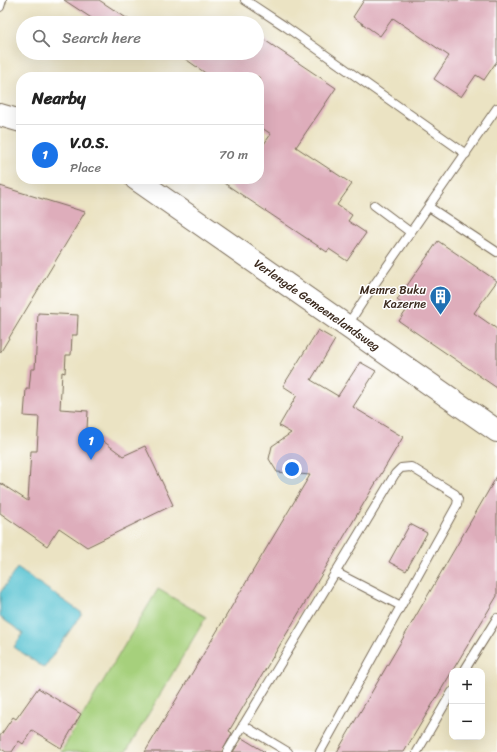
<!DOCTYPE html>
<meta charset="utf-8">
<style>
body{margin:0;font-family:Sriracha,sans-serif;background:#f2f2f2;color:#222}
.controls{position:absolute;right:12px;bottom:12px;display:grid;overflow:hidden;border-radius:8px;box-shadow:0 4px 16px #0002}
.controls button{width:36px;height:36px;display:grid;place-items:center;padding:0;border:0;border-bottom:1px solid #e0e0e0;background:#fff;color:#222;font:20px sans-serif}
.you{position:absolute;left:292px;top:469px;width:14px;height:14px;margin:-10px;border:3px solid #fff;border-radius:50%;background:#1a73e8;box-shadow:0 0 0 6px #1a73e833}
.badge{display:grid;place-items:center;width:26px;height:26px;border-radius:50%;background:#1a73e8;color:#fff;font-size:13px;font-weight:700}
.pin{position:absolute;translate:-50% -33px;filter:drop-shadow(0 1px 2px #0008)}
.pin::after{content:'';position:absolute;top:21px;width:14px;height:12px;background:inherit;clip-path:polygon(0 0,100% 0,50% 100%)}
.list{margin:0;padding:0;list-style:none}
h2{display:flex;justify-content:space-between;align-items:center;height:52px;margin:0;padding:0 16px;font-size:17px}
h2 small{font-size:13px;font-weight:400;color:#767676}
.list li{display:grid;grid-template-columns:26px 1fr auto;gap:12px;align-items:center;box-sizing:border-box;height:60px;padding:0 16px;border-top:1px solid #e0e0e0}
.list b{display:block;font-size:15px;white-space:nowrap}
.list p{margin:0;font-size:13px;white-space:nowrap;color:#767676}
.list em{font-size:13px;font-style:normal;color:#767676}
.icon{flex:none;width:22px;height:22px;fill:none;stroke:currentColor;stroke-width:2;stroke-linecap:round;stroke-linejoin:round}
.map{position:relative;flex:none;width:497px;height:752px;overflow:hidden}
.search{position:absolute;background:#fff;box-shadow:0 4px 16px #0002;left:16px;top:16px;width:248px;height:44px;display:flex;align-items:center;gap:10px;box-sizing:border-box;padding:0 14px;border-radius:22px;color:#767676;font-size:15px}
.panel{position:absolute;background:#fff;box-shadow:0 4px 16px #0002;left:16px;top:72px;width:248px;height:112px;border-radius:16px}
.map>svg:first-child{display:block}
.green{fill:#a6d07c;stroke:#707d4d}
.water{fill:#58c3d1;stroke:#4a7678}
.building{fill:#deadbb}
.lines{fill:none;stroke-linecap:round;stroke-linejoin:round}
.lane-casing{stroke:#796b58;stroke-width:10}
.secondary-casing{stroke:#796b58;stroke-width:24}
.lane{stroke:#fff;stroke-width:8}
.secondary{stroke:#fff;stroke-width:22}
.labels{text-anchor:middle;stroke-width:3;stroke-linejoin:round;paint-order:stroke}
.poi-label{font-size:12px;fill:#3b2a1e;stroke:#fff;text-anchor:end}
.street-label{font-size:12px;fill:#3b2a1e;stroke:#fff}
</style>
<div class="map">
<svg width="497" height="752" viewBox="0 0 497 752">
<rect width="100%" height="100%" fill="#fff"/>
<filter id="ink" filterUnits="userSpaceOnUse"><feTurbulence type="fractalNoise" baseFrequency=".025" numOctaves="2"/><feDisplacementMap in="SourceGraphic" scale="8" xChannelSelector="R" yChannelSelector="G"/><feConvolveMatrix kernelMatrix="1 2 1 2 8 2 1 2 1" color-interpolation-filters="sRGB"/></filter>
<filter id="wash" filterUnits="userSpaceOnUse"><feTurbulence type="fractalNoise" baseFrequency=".012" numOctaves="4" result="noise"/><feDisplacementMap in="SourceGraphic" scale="16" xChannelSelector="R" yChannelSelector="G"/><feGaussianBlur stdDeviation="0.9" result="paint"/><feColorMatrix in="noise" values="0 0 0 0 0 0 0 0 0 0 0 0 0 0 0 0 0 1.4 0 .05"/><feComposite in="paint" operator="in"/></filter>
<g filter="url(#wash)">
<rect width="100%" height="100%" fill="#ebe3c3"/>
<path class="green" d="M 158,589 L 206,617 L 126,752 L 61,752 Z"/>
<path class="water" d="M 17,568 L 82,613 L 44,668 L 14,647 L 23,633 L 0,617 L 0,593 Z"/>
<g id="blocks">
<path class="building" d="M 64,0 L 99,0 L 134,23 L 99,23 Z
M 364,0 L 497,0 L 497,61 L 484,80 L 476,75 L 461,97 L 434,79 L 449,56 L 393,18 L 380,36 L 353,17 Z
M 257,35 L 336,88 L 296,147 L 352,184 L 337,205 L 352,215 L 348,221 L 366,233 L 347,261 L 329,249 L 327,252 L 218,179 L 259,179 L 259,151 L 271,134 L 259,126 L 259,77 L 211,77 L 177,53 L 257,53 Z
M 0,186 L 85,212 L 0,353 Z
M 438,241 L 497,281 L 474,313 L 497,329 L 497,388 L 399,321 L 408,308 L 397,300 Z
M 38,313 L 78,315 L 77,335 L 72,335 L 71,355 L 66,355 L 65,373 L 62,372 L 60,409 L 88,411 L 87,429 L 123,456 L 145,446 L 173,505 L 87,547 L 59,528 L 47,546 L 0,513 L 0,483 L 28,501 L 31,451 L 37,451 L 39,417 L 24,416 L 26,389 L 29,389 L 31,369 L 35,369 Z
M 318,330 L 335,340 L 311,380 L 338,396 L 360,362 L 376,371 L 353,407 L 403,437 L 229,731 L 232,733 L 222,752 L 145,752 L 310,475 L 277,472 L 269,459 L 272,446 L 291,433 L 279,426 L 297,395 L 283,386 Z
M 497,476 L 497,596 L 404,752 L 337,752 Z
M 410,524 L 427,533 L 406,571 L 389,562 Z
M 38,688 L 81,714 L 61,748 L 32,730 L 23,744 L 19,741 L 12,752 L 6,752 L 0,748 L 0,736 L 13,717 L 16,719 Z
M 242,738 L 265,752 L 233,752 Z"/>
</g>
</g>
<g filter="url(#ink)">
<use href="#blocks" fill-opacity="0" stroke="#796b58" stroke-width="1"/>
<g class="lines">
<defs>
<path id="lane" d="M 245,0 L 286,27 L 466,154
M 0,7 L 2,0
M 374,205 L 410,232
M 429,207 L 497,252
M 347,326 L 367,295 L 497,108
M 335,572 L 401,606
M 464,671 L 497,618
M 243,725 L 288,752
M 227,752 L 395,474 L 401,468 L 411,467 L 455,494 L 458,499 L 457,505 L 320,752
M 417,752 L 452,692"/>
<path id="secondary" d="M 0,115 L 21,121
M 136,179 L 497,431"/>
</defs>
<use href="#lane" class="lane-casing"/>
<use href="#secondary" class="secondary-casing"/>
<use href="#lane" class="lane"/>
<use href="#secondary" class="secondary"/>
</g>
</g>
<defs>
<symbol id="building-pin" viewBox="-11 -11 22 30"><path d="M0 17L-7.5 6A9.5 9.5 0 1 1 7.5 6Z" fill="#1f6fb2" stroke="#fff"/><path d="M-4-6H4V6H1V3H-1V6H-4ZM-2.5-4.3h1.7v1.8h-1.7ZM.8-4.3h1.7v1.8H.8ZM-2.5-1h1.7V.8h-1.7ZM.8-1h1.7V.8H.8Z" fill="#fff"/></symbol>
</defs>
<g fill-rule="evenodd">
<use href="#building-pin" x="428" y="284" width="25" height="34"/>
</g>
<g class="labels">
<g class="poi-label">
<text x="426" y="294">Memre Buku<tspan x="426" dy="14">Kazerne</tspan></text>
</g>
<g class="street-label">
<text transform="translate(317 305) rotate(35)" y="4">Verlengde Gemeenelandsweg</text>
</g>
</g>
</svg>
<div class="controls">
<button>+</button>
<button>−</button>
</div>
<div class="you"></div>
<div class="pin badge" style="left:91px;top:460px">1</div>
<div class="search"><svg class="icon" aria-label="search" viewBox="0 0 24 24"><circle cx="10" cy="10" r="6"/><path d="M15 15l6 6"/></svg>Search here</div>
<section class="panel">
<h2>Nearby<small></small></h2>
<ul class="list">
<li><span class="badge">1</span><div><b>V.O.S.</b><p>Place</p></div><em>70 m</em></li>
</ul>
</section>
</div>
